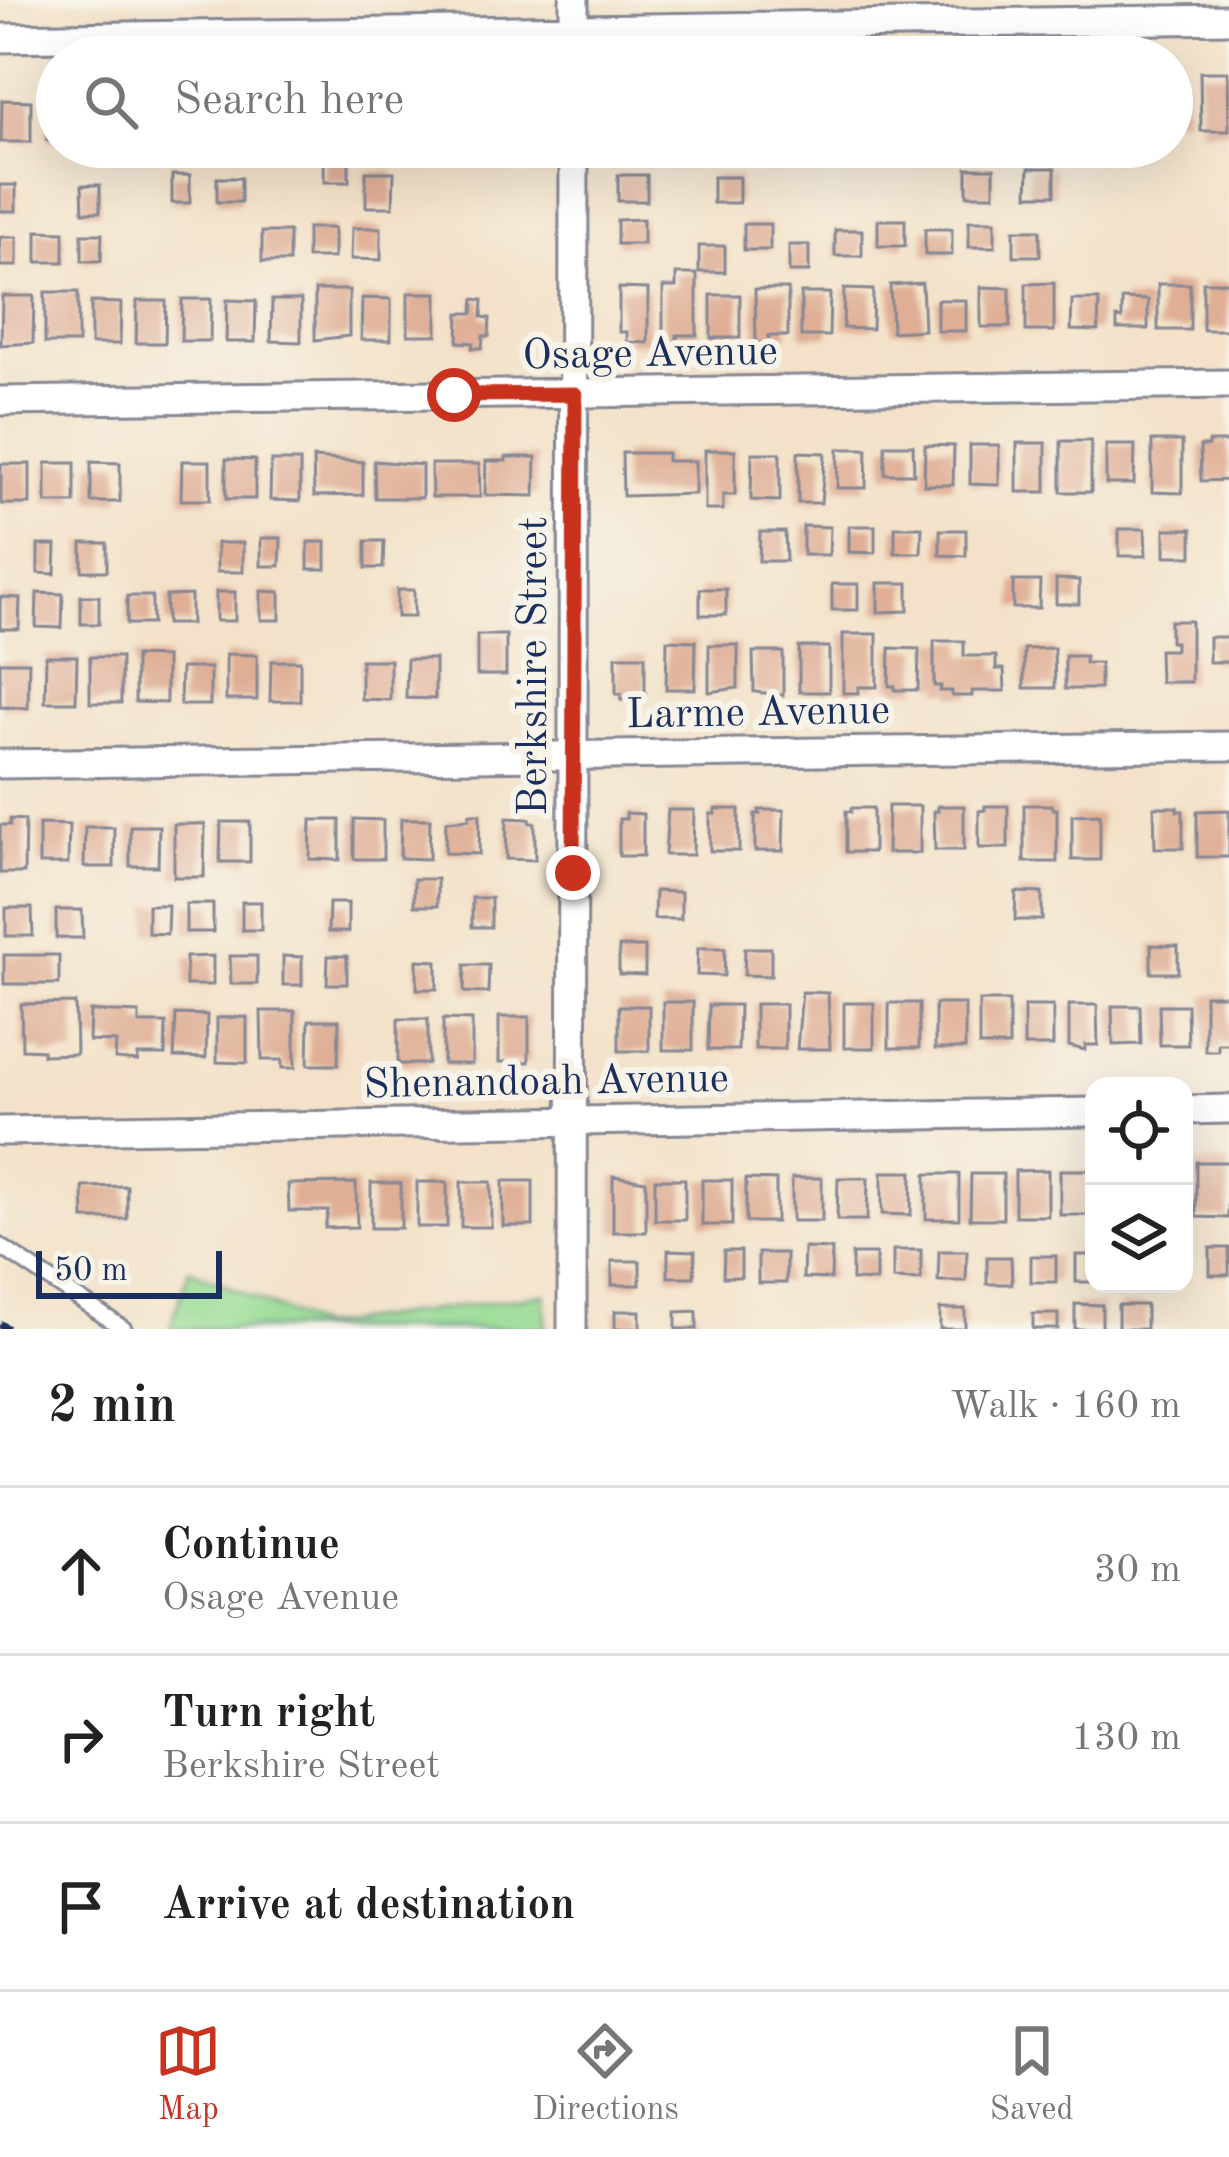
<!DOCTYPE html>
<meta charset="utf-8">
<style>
body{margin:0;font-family:"Old Standard TT",serif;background:#f2f2f2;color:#222}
.controls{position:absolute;right:36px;bottom:36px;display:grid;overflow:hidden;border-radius:24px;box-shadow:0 12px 48px #0002}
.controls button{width:108px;height:108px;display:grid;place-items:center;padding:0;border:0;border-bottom:3px solid #e0e0e0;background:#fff;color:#222;font:60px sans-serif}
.scale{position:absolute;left:36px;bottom:30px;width:186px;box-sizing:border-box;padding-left:12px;border:6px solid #1b2f5e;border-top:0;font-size:33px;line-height:42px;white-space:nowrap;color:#1b2f5e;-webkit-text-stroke:9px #f7f3e8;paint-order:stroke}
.stop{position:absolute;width:36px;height:36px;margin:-27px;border:9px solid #c8321e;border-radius:50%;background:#fff}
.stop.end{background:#c8321e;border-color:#fff;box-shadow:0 3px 12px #0008}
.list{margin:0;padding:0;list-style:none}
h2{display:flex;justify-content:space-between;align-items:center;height:156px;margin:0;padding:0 48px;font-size:51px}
h2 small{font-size:39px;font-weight:400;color:#767676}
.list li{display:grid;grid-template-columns:78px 1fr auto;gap:36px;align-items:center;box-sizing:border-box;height:168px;padding:0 48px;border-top:3px solid #e0e0e0}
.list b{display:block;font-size:45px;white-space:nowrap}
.list p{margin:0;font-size:39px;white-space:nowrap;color:#767676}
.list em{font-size:39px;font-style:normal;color:#767676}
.icon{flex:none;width:66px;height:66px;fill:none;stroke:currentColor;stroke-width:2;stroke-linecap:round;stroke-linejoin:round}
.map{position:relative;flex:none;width:1229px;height:1329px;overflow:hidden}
.search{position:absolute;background:#fff;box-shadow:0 12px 48px #0002;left:36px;right:36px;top:36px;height:132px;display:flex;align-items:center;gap:30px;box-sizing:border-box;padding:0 42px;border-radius:66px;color:#767676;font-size:45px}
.sheet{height:660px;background:#fff}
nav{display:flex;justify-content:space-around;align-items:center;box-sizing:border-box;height:168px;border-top:3px solid #e0e0e0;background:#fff;font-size:33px;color:#767676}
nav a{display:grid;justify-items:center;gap:6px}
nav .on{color:#c8321e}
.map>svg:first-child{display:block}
.green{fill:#96db93;stroke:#588578;stroke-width:3}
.building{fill:#dfae95}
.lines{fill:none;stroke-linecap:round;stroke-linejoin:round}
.service-casing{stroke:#878894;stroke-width:20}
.minor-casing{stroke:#878894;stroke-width:33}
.service{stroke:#fff;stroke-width:14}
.minor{stroke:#fff;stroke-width:27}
.rail{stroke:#1b2f5e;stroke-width:8;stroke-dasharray:18 9;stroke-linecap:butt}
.route{stroke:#c8321e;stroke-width:15}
.labels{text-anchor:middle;stroke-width:12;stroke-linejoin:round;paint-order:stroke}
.street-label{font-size:42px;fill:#1b2f5e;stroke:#f7f3e8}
</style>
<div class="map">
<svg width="1229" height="1329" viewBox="0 0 1229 1329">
<rect width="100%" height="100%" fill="#f7f3e8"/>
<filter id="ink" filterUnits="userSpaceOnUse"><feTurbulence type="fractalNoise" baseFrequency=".00833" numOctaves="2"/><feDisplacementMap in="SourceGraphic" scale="24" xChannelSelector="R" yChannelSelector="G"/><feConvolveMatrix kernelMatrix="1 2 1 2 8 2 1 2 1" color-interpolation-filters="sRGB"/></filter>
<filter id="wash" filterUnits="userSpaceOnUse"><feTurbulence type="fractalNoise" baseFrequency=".004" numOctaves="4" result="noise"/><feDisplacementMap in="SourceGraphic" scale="48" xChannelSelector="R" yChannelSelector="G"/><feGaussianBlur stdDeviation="2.7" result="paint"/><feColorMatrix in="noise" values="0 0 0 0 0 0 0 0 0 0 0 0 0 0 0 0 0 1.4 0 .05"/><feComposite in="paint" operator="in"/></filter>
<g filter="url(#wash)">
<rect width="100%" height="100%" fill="#f3e2c9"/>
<path class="green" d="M 189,1269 L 319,1327 L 545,1294 L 546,1329 L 170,1329 Z"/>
<g id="blocks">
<path class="building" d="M 1200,72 L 1228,72 L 1229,131 L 1201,131 Z
M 1172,78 L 1185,78 L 1185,118 L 1172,118 Z
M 47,99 L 57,99 L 57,141 L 47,140 Z
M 2,100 L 31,101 L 31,142 L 1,142 Z
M 324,152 L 349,152 L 349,182 L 324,182 Z
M 967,168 L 994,168 L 994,195 L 967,195 Z
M 1029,168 L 1055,168 L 1055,195 L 1028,195 Z
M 366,172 L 394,172 L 393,207 L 366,207 Z
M 172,175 L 190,175 L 190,203 L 172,203 Z
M 618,175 L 647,175 L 647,201 L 618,201 Z
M 713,177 L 739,177 L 739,203 L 713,203 Z
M 217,178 L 241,178 L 241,202 L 217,202 Z
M 0,185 L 16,185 L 16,211 L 0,211 Z
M 82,185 L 100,185 L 100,212 L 83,212 Z
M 643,219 L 643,244 L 617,244 L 617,220 Z
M 878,220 L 905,220 L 905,246 L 878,246 Z
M 969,221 L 995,221 L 995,247 L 969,247 Z
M 744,224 L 770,224 L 770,250 L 744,250 Z
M 307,228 L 334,228 L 334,258 L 307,258 Z
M 352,228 L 381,228 L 381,260 L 351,259 Z
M 925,229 L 952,229 L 952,255 L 925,255 Z
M 835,230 L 862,230 L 862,256 L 835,256 Z
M 1014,230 L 1040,230 L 1040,256 L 1014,256 Z
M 37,231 L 64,232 L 64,262 L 37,262 Z
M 262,232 L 289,232 L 289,262 L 262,262 Z
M 82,234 L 102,234 L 101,261 L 82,261 Z
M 0,237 L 17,237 L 17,266 L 0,266 Z
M 789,245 L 809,245 L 809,272 L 789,272 Z
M 699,246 L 725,246 L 725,272 L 699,272 Z
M 676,274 L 697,274 L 697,335 L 677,335 L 677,342 L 663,342 L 663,287 L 676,287 Z
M 1203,282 L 1229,282 L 1229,330 L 1203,330 Z
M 922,283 L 924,330 L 892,332 L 890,285 Z
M 1054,283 L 1054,331 L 1026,331 L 1026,284 Z
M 1158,284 L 1190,284 L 1190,330 L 1158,330 Z
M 981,287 L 1010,288 L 1010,327 L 981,327 Z
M 619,288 L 648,289 L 648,343 L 627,342 L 627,332 L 619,332 Z
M 755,289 L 788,289 L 788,336 L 768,336 L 769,343 L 756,343 Z
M 844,289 L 873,290 L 872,329 L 843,328 Z
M 315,290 L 349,290 L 349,336 L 315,340 Z
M 45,292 L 78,292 L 78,343 L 45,343 Z
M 408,293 L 437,293 L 437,335 L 408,335 Z
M 801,293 L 830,293 L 829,336 L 801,336 Z
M 711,295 L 740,295 L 740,338 L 711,338 Z
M 2,296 L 34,296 L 33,343 L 1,345 Z
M 362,298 L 391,299 L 391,340 L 361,340 Z
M 182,299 L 211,299 L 210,341 L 181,341 Z
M 474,299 L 483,300 L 482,317 L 490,318 L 489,336 L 483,336 L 482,348 L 472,348 L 473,343 L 458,342 L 459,313 L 473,313 Z
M 1122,299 L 1148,300 L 1148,329 L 1117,329 L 1117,318 L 1122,319 Z
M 227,300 L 256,301 L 255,342 L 226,342 Z
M 272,300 L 301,300 L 301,342 L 271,341 Z
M 937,300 L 966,300 L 966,331 L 937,331 Z
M 1072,300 L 1099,300 L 1098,331 L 1071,330 Z
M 137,301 L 166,301 L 165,343 L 136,343 Z
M 91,302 L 121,303 L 120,344 L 91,344 Z
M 1061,441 L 1091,441 L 1091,492 L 1061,492 Z
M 1152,441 L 1182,441 L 1182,493 L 1152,492 Z
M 1208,442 L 1229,442 L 1229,480 L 1201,481 L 1200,446 L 1208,446 Z
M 1017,443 L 1046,443 L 1046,492 L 1017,492 Z
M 885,445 L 913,445 L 914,474 L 885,474 Z
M 925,445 L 954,446 L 953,485 L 924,485 Z
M 970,445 L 999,445 L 999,485 L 970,484 Z
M 1106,445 L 1135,445 L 1134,484 L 1106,484 Z
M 838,449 L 867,449 L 866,488 L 837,488 Z
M 705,450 L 735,450 L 735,495 L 723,495 L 723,510 L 705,510 Z
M 798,452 L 825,453 L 821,503 L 798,503 Z
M 622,453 L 667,453 L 667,461 L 695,461 L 695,494 L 623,496 Z
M 752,453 L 780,453 L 780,501 L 751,500 Z
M 506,457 L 536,457 L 535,496 L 485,495 L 486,461 L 506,461 Z
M 313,458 L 363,462 L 363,495 L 314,496 Z
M 226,459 L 255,460 L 255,499 L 226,499 Z
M 182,461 L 210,461 L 210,500 L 181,500 Z
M 271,461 L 300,461 L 300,501 L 270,500 Z
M 374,461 L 422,465 L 422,498 L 375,498 Z
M 91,462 L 120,463 L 120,502 L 91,502 Z
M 46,463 L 75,463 L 75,503 L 46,503 Z
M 1,464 L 30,464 L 30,504 L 1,504 Z
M 431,464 L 479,464 L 480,497 L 432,497 Z
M 803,526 L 830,527 L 829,555 L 803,555 Z
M 849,526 L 875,526 L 875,553 L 849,552 Z
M 895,527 L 922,527 L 921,553 L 895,553 Z
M 1119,529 L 1145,529 L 1146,556 L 1119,556 Z
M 1165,529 L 1192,529 L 1192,556 L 1165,556 Z
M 940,530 L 966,530 L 966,556 L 940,555 Z
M 760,532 L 785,532 L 786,561 L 759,561 Z
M 261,538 L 281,538 L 280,566 L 261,566 Z
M 366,541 L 384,541 L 383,568 L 366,568 Z
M 308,542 L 326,542 L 326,569 L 308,569 Z
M 82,543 L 107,543 L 107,571 L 82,571 Z
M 217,543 L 243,543 L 243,572 L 217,572 Z
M 38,545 L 56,545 L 55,574 L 38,573 Z
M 1056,579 L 1079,580 L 1079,604 L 1056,604 Z
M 1013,581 L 1040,581 L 1039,608 L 1013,608 Z
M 878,583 L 908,583 L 908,611 L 878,612 Z
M 832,584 L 858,584 L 858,610 L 832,610 Z
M 700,589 L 726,589 L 726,615 L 700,615 Z
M 397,590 L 414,590 L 414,617 L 397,617 Z
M 261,591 L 280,592 L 280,620 L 261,620 Z
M 216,592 L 235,592 L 235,621 L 216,621 Z
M 37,593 L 63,594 L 62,628 L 36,627 Z
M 191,595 L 191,624 L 166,624 L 166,596 Z
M 81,596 L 99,596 L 99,624 L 81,624 Z
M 127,596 L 152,596 L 152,624 L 127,624 Z
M 0,597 L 20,598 L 19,629 L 0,629 Z
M 1170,621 L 1191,621 L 1191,682 L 1160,682 L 1159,650 L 1175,650 L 1175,642 L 1170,642 Z
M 843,634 L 877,634 L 877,687 L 858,687 L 858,693 L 843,693 Z
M 477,635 L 506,635 L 506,675 L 477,675 Z
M 1209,637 L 1229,637 L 1229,662 L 1209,662 Z
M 667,640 L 696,641 L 695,689 L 666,689 Z
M 934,641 L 964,641 L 964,656 L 996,656 L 996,669 L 1004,669 L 1005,691 L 972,691 L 972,696 L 952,696 L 952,691 L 940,691 L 941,686 L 934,686 Z
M 709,645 L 738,645 L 738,688 L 709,692 Z
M 799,647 L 829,647 L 829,692 L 799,692 Z
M 890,648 L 919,649 L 918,690 L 895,690 L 895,686 L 889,686 Z
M 1054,648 L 1055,688 L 1024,688 L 1024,649 Z
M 753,652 L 783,652 L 783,695 L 754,692 Z
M 226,654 L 257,655 L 257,700 L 226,700 Z
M 46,656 L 77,656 L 76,702 L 45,702 Z
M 135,656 L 166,657 L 166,703 L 135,702 Z
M 616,656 L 645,656 L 645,694 L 639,694 L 639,700 L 621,700 L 621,694 L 616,694 Z
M 1065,656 L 1085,656 L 1085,663 L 1100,663 L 1100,689 L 1065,689 Z
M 90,657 L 121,657 L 121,703 L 90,703 Z
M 407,659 L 435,659 L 435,699 L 406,698 Z
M 361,660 L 390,660 L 390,700 L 361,699 Z
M 271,661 L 300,661 L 300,701 L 270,701 Z
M 0,662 L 29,662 L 28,708 L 0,707 Z
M 181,668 L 210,668 L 210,705 L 180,705 Z
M 1024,805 L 1052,805 L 1053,809 L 1057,809 L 1057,862 L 1024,862 Z
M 888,806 L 920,806 L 920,853 L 887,853 Z
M 938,806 L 964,806 L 964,850 L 935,850 L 934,811 L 938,811 Z
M 985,806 L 1008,806 L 1008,848 L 979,848 L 979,811 L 985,810 Z
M 1154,807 L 1177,807 L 1177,811 L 1183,811 L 1183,848 L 1155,848 Z
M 851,808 L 873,808 L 873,852 L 846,852 L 846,811 L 851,812 Z
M 715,809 L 739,809 L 739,851 L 710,851 L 710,814 L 715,814 Z
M 668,810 L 694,810 L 693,855 L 665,855 Z
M 759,810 L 784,810 L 783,851 L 755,851 L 755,814 L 760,814 Z
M 1229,810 L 1229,857 L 1197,857 L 1197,811 Z
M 626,813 L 643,814 L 643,856 L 619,856 L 619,819 L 626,819 Z
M 469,814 L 480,814 L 479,854 L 445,853 L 446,821 L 469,819 Z
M 1100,814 L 1100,860 L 1072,860 L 1072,815 Z
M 507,818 L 530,819 L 530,823 L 535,823 L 535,860 L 506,859 Z
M 10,819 L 25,820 L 24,873 L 0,873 L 0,825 L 10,825 Z
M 354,819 L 383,820 L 383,859 L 354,859 Z
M 401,819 L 430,819 L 429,859 L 400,858 Z
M 311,820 L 340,820 L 340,860 L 310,859 Z
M 221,822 L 250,822 L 250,862 L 220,862 Z
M 39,824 L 69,825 L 68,864 L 39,864 Z
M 174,824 L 205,824 L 204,877 L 174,877 Z
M 130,826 L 159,826 L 158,866 L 130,866 Z
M 85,827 L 114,827 L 114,867 L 84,867 Z
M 414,879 L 437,879 L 437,906 L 414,906 Z
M 655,891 L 681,892 L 681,919 L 654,919 Z
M 1016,892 L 1042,893 L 1042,920 L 1015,920 Z
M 472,898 L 491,898 L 491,927 L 472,927 Z
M 242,902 L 261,902 L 261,930 L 242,930 Z
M 329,903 L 348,903 L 348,932 L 328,932 Z
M 186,904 L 213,904 L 213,932 L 186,932 Z
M 148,905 L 168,905 L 167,934 L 148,933 Z
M 6,908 L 32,908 L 33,936 L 6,936 Z
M 56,910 L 82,910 L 83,938 L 56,938 Z
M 1151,945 L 1178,946 L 1178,973 L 1151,973 Z
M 619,947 L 645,947 L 645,975 L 619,974 Z
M 698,948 L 725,948 L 724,976 L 697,975 Z
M 745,948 L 771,948 L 771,976 L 744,975 Z
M 4,955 L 59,955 L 59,984 L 4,984 Z
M 213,956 L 213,985 L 186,985 L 186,957 Z
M 230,956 L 257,956 L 257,984 L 231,984 Z
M 283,956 L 302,957 L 302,985 L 283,985 Z
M 328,956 L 347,956 L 347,984 L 327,984 Z
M 417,960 L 437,961 L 437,989 L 417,989 Z
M 465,965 L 489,965 L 488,993 L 464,992 Z
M 802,992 L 828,993 L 830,1049 L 797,1049 Z
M 1205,995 L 1229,995 L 1229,1044 L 1218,1044 L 1218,1051 L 1205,1051 Z
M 979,1001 L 1009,1001 L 1009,1046 L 979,1046 Z
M 663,1002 L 693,1002 L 693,1050 L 663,1050 Z
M 75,1003 L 76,1054 L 43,1055 L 43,1050 L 22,1049 L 21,1004 Z
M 844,1003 L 874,1003 L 874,1048 L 844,1048 Z
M 889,1003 L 919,1003 L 919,1048 L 889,1048 Z
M 755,1004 L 785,1004 L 785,1049 L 755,1049 Z
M 935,1004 L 965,1004 L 965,1049 L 935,1049 Z
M 709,1005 L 739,1005 L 738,1050 L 708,1050 Z
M 1069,1005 L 1097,1005 L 1098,1045 L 1085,1045 L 1085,1050 L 1069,1046 Z
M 1159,1005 L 1187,1005 L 1188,1045 L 1160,1045 Z
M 619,1006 L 649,1006 L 649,1051 L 619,1051 Z
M 1024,1006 L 1053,1006 L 1053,1046 L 1024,1046 Z
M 1112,1006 L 1140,1006 L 1141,1044 L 1113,1045 Z
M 90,1011 L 139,1013 L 139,1023 L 166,1023 L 165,1055 L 138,1055 L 138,1061 L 115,1059 L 116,1042 L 89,1041 Z
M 261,1011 L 295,1011 L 295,1068 L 282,1068 L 282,1060 L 262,1060 Z
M 176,1014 L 207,1015 L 206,1058 L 174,1057 Z
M 247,1017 L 247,1063 L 217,1062 L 217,1018 Z
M 499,1017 L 529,1017 L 529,1062 L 499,1062 Z
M 398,1019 L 428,1019 L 428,1064 L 398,1064 Z
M 443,1019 L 472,1020 L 472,1064 L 443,1064 Z
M 309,1020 L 339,1020 L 338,1065 L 308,1065 Z
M 1196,1162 L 1229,1162 L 1228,1218 L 1196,1217 Z
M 1048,1170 L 1048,1216 L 1015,1216 L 1015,1171 Z
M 1060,1170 L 1093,1170 L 1093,1215 L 1060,1215 Z
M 882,1172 L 912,1172 L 911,1215 L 882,1214 Z
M 926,1174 L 959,1174 L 959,1219 L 926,1219 Z
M 971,1174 L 1003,1174 L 1003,1219 L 970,1219 Z
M 613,1176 L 646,1181 L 646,1232 L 613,1232 Z
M 792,1178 L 822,1178 L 822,1221 L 792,1221 Z
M 838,1178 L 868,1178 L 867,1220 L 837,1220 Z
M 655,1179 L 685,1179 L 685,1220 L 655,1220 Z
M 746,1179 L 776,1180 L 776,1222 L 746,1222 Z
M 702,1180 L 732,1180 L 732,1225 L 702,1225 Z
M 503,1181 L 533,1181 L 533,1226 L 503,1226 Z
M 417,1182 L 447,1182 L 447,1227 L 417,1227 Z
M 461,1182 L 491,1182 L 491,1227 L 461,1227 Z
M 356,1183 L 357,1227 L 325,1228 L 328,1211 L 289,1211 L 288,1184 Z
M 371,1183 L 401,1183 L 401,1228 L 371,1228 Z
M 127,1186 L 127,1219 L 84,1219 L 83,1187 Z
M 804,1248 L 832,1249 L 831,1279 L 803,1278 Z
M 1210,1248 L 1229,1248 L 1229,1275 L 1210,1275 Z
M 668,1250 L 695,1251 L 694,1277 L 668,1277 Z
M 893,1250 L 921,1250 L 921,1280 L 893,1279 Z
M 724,1251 L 741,1251 L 741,1277 L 723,1277 Z
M 939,1251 L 967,1251 L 966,1281 L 938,1281 Z
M 758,1253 L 786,1253 L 786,1283 L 758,1283 Z
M 852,1254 L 876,1254 L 876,1281 L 852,1280 Z
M 1076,1255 L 1094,1255 L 1094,1282 L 1076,1282 Z
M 1031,1256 L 1056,1256 L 1056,1282 L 1031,1282 Z
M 987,1257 L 1011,1257 L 1012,1284 L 987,1284 Z
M 612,1261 L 640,1261 L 640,1285 L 612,1285 Z
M 1075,1304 L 1102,1305 L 1102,1329 L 1075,1329 Z
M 1118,1305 L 1146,1305 L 1146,1329 L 1118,1329 Z
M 940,1309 L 965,1309 L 965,1329 L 940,1329 Z
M 615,1311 L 640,1311 L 640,1329 L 615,1329 Z
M 697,1311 L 697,1329 L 676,1329 L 676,1312 Z
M 1033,1314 L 1058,1314 L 1058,1329 L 1033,1329 Z"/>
</g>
</g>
<g filter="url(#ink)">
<use href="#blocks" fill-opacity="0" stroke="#878894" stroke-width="3"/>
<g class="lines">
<defs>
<path id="service" d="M 0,1246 L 124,1329"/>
<path id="minor" d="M 0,38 L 1229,19
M 574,57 L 574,0
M 0,401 L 1229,384
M 0,764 L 1229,746
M 1184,1110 L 1229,1109
M 0,1131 L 1094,1112
M 572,1329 L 574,147"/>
</defs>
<use href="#service" class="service-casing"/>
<use href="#minor" class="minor-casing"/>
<use href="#service" class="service"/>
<use href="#minor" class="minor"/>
<path class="rail" d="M 0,1324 L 8,1329"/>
</g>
</g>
<g class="lines" filter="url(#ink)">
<path class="route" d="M 454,395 L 575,394 L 573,873"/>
</g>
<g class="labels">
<g class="street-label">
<text transform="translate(650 351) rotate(-1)" y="15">Osage Avenue</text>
<text transform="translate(531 666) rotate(-90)" y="15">Berkshire Street</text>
<text transform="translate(758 710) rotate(-1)" y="15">Larme Avenue</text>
<text transform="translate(546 1079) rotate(-1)" y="15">Shenandoah Avenue</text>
</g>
</g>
</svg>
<div class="controls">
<button><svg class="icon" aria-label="locate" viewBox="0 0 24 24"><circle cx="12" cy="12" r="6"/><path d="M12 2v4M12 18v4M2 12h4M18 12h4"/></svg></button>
<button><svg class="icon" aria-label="layers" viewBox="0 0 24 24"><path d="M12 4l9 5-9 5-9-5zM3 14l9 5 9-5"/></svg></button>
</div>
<div class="scale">50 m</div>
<div class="stop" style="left:454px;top:395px"></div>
<div class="stop end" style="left:573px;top:873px"></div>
<div class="search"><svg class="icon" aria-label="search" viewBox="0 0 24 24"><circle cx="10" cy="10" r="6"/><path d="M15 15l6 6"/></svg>Search here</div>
</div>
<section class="sheet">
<h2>2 min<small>Walk · 160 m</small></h2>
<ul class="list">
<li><svg class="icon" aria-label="ahead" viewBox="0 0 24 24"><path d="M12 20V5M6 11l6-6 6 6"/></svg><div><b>Continue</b><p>Osage Avenue</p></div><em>30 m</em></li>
<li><svg class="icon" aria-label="right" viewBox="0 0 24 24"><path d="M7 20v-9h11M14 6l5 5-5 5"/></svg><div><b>Turn right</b><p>Berkshire Street</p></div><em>130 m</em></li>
<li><svg class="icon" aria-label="arrive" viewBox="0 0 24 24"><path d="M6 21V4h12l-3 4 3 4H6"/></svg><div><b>Arrive at destination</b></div></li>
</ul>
</section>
<nav>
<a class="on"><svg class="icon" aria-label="map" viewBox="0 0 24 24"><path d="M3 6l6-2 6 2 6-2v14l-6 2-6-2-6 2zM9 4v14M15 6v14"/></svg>Map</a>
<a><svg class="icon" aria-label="directions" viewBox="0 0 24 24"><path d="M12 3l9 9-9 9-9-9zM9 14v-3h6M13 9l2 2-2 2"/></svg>Directions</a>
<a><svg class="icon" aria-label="saved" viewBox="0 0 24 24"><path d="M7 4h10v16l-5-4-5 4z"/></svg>Saved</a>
</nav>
